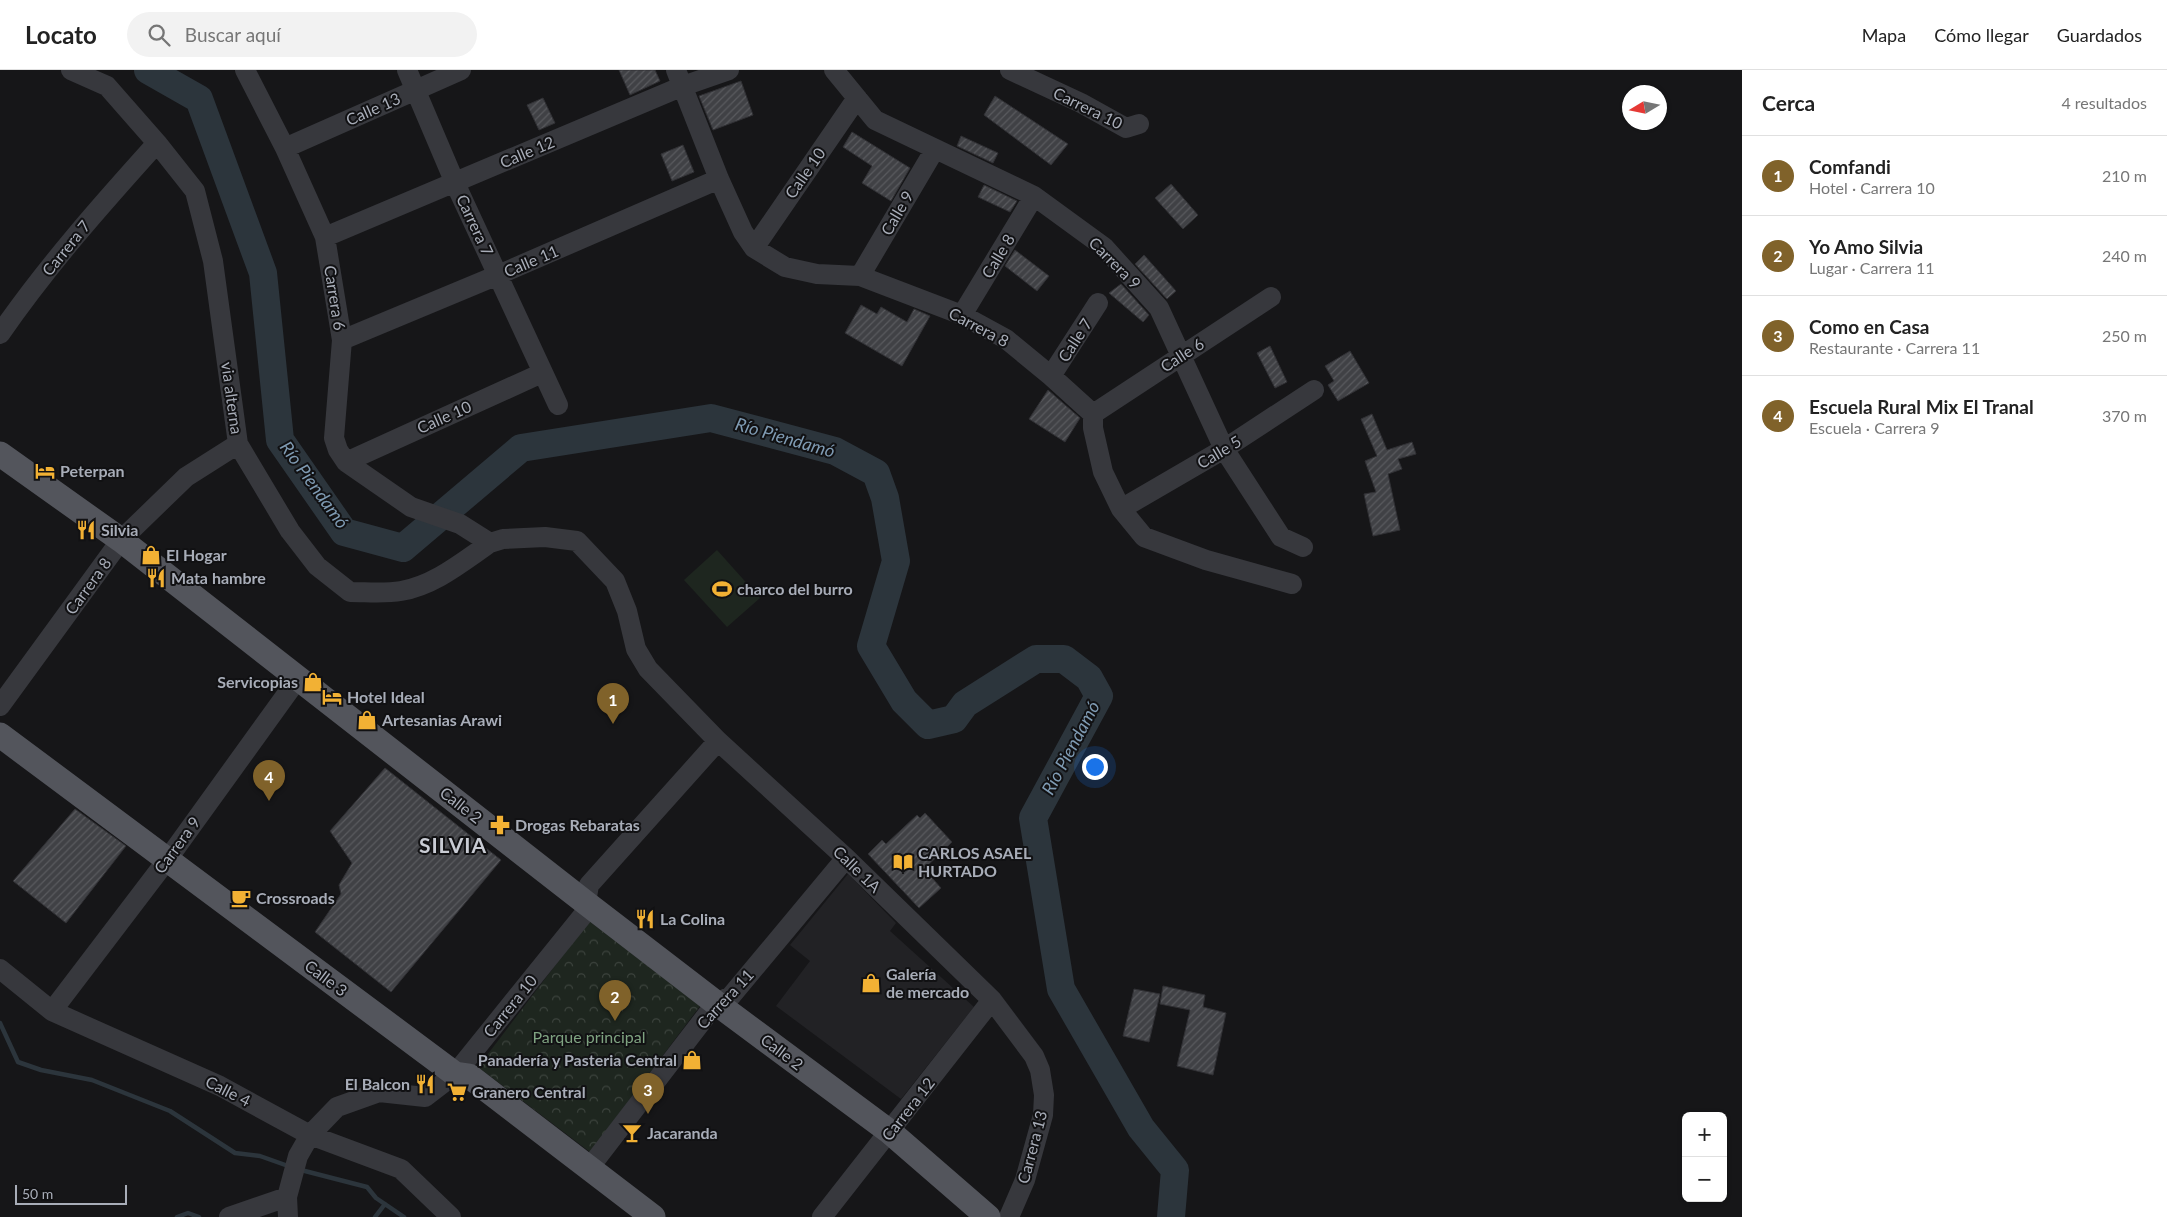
<!DOCTYPE html>
<html lang="es">
<meta charset="utf-8">
<style>
body{margin:0;font-family:Lato,sans-serif;background:#f2f2f2;color:#222}
.controls{position:absolute;right:15px;bottom:15px;display:grid;overflow:hidden;border-radius:8px;box-shadow:0 1px 4px #0004}
.controls button{width:45px;height:45px;display:grid;place-items:center;padding:0;border:0;border-bottom:1px solid #e0e0e0;background:#fff;color:#222;font:25px sans-serif}
.compass{position:absolute;left:1622px;top:15px;width:45px;height:45px;border-radius:50%;background:#fff;box-shadow:0 1px 4px #0004;rotate:260deg}
.scale{position:absolute;left:15px;bottom:12px;width:112px;box-sizing:border-box;padding-left:5px;border:2px solid #a8adb8;border-top:0;font-size:14px;line-height:18px;white-space:nowrap;color:#a8adb8;-webkit-text-stroke:4px #111113;paint-order:stroke}
.you{position:absolute;left:1094px;top:696px;width:18px;height:18px;margin:-12px;border:4px solid #fff;border-radius:50%;background:#1a73e8;box-shadow:0 0 0 8px #1a73e833}
.badge{display:grid;place-items:center;width:32px;height:32px;border-radius:50%;background:#80622a;color:#fff;font-size:16px;font-weight:700}
.pin{position:absolute;translate:-50% -41px;filter:drop-shadow(0 1px 2px #0008)}
.pin::after{content:'';position:absolute;top:26px;width:18px;height:15px;background:inherit;clip-path:polygon(0 0,100% 0,50% 100%)}
.list{margin:0;padding:0;list-style:none}
h2{display:flex;justify-content:space-between;align-items:center;height:65px;margin:0;padding:0 20px;font-size:21px}
h2 small{font-size:16px;font-weight:400;color:#767676}
.list li{display:grid;grid-template-columns:32px 1fr auto;gap:15px;align-items:center;box-sizing:border-box;height:80px;padding:0 20px;border-top:1px solid #e0e0e0}
.list b{display:block;font-size:19px;white-space:nowrap}
.list p{margin:0;font-size:16px;white-space:nowrap;color:#767676}
.list em{font-size:16px;font-style:normal;color:#767676}
.icon{flex:none;width:28px;height:28px;fill:none;stroke:currentColor;stroke-width:2;stroke-linecap:round;stroke-linejoin:round}
.map{position:relative;flex:none;width:1742px;height:1147px;overflow:hidden}
header{display:flex;align-items:center;gap:30px;box-sizing:border-box;height:70px;padding:0 25px;background:#fff;border-bottom:1px solid #e0e0e0}
header strong{font-size:24px}
nav{display:flex;gap:28px;margin-inline-start:auto;font-size:18px}
.search{width:350px;height:45px;background:#f2f2f2;display:flex;align-items:center;gap:12px;box-sizing:border-box;padding:0 18px;border-radius:28px;color:#767676;font-size:19px}
main{display:flex}
aside{flex:1;background:#fff}
.map>svg:first-child{display:block}
.built{fill:#222225}
.forest{fill:url(#forest-crowns)}
.pitch{fill:#1e261f}
.lines{fill:none;stroke-linecap:round;stroke-linejoin:round}
.stream{stroke:#2c353c;stroke-width:4.5}
.river{stroke:#2c353c;stroke-width:28}
.building{fill:url(#building-hatch);stroke:#303034}
.minor{stroke:#37383d;stroke-width:20}
.major{stroke:#53555c;stroke-width:25}
.labels{text-anchor:middle;stroke-width:4;stroke-linejoin:round;paint-order:stroke}
.street-label{font-size:16px;fill:#a8adb8;stroke:#111113}
.poi-label{font-size:16px;font-weight:bold;fill:#a8adb8;stroke:#111113;text-anchor:start}
.park-label{font-size:16px;fill:#7fa381;stroke:#111113}
.water-label{font-size:18px;font-style:italic;fill:#7f9bb3;stroke:#111113}
.district-label{font-size:21px;font-weight:bold;letter-spacing:1px;fill:#c9ccd4;stroke:#111113}
</style>
<header>
<strong>Locato</strong>
<div class="search"><svg class="icon" aria-label="search" viewBox="0 0 24 24"><circle cx="10" cy="10" r="6"/><path d="M15 15l6 6"/></svg>Buscar aquí</div>
<nav><a>Mapa</a><a>Cómo llegar</a><a>Guardados</a></nav>
</header>
<main>
<div class="map">
<svg width="1742" height="1147" viewBox="0 0 1742 1147">
<defs>
<pattern id="forest-crowns" width="20" height="18" patternUnits="userSpaceOnUse" patternTransform="scale(1.25)"><rect width="20" height="18" fill="#1e261f"/><path d="M2 6a3 3 0 1 1 6 0M12 15a3 3 0 1 1 6 0" fill="none" stroke="#3c433d"/></pattern>
<pattern id="building-hatch" width="6" height="6" patternUnits="userSpaceOnUse" patternTransform="scale(1.25)"><rect width="6" height="6" fill="#404145"/><path d="M-1 1l2-2M0 6l6-6M5 7l2-2" fill="none" stroke="#595a5e"/></pattern>
</defs>
<rect width="100%" height="100%" fill="#161618"/>
<path class="built" d="M 848,804 L 896,853 L 890,861 L 974,937 L 901,1029 L 776,936 L 810,891 L 790,875 Z"/>
<path class="forest" d="M 589,851 L 700,936 L 590,1082 L 478,997 Z"/>
<path class="pitch" d="M 717,480 L 760,528 L 727,557 L 684,510 Z"/>
<g class="lines">
<path class="stream" d="M 0,953 L 18,992 L 41,1000 L 92,1010 L 170,1041 L 235,1083 L 260,1086 L 291,1097
M 301,1100 L 367,1117 L 376,1128 L 404,1147
M 177,1147 L 188,1143 L 199,1147
M 375,1147 L 385,1134"/>
<path class="river" d="M 148,0 L 199,29 L 263,203 L 280,370 L 344,462 L 403,478 L 521,378 L 711,348 L 835,381 L 876,403 L 885,428 L 896,491 L 871,576 L 904,631 L 928,655 L 954,649 L 965,634 L 1036,589 L 1064,589 L 1089,608 L 1099,626 L 1033,748 L 1061,919 L 1141,1058 L 1175,1100 L 1171,1147"/>
</g>
<path class="building" d="M 619,0 L 655,0 L 660,11 L 630,25 Z
M 741,11 L 753,45 L 713,60 L 699,26 Z
M 995,26 L 1068,74 L 1051,95 L 984,45 Z
M 543,28 L 555,53 L 539,60 L 527,35 Z
M 852,62 L 910,98 L 891,131 L 862,113 L 872,96 L 843,77 Z
M 961,66 L 998,83 L 993,93 L 957,76 Z
M 683,75 L 694,102 L 672,111 L 661,84 Z
M 1171,114 L 1198,145 L 1183,159 L 1155,128 Z
M 984,115 L 1017,131 L 1010,142 L 978,127 Z
M 1015,180 L 1049,206 L 1037,221 L 1005,196 Z
M 1144,185 L 1176,221 L 1167,229 L 1135,194 Z
M 1121,214 L 1149,245 L 1143,252 L 1109,223 Z
M 861,235 L 877,244 L 881,237 L 907,252 L 914,239 L 930,246 L 902,296 L 845,263 Z
M 1270,276 L 1287,312 L 1275,318 L 1257,283 Z
M 1350,281 L 1369,313 L 1338,331 L 1328,315 L 1334,311 L 1325,296 Z
M 1048,320 L 1080,348 L 1065,372 L 1029,349 Z
M 1372,344 L 1387,380 L 1412,372 L 1416,384 L 1398,389 L 1402,399 L 1388,404 L 1400,460 L 1373,466 L 1364,424 L 1376,422 L 1365,391 L 1377,386 L 1361,349 Z
M 385,698 L 501,790 L 391,922 L 315,862 L 341,824 L 339,815 L 352,793 L 330,761 Z
M 75,739 L 126,776 L 66,853 L 13,811 Z
M 925,743 L 952,772 L 924,799 L 941,818 L 919,838 L 868,784 L 882,770 L 886,774 L 917,745 L 920,748 Z
M 1163,916 L 1205,925 L 1203,937 L 1226,943 L 1213,1005 L 1177,996 L 1190,940 L 1160,934 Z
M 1134,919 L 1160,924 L 1149,972 L 1123,966 Z"/>
<g class="lines">
<path class="minor" d="M 71,0 L 107,16 L 157,73 L 195,121 L 213,191 L 238,374 L 290,461 L 317,496 L 350,522 C 367,522 384,524 401,521 C 435,515 462,492 490,473
M 245,0 L 285,78 L 325,167 L 342,270 L 334,368 L 338,380 L 346,392 L 411,437 L 460,454 L 490,473 L 503,469 L 545,467 L 577,471 L 615,511 L 627,541 L 636,579 L 648,599 L 718,671 L 846,788 L 992,930 L 1034,986 L 1040,1000 L 1044,1025 L 1043,1045 L 1025,1110 L 1009,1147
M 407,0 L 455,113 L 558,335
M 676,0 L 719,109 L 743,162 L 754,178 L 785,197 L 817,204 L 860,206 L 962,245 L 1006,269 L 1051,306 L 1093,344 L 1093,358 L 1103,402 L 1121,439 L 1144,467 L 1206,490 L 1292,514
M 834,0 L 875,50 L 1034,126 L 1104,177 L 1159,238 L 1224,379 L 1281,467 L 1303,477
M 1010,0 L 1081,33 L 1126,58 L 1139,54
M 285,78 L 461,0
M 325,167 L 683,16 L 729,0
M 754,178 L 857,28
M 860,206 L 935,79
M 962,245 L 1034,126
M 0,264 C 47,196 102,134 157,73
M 342,270 L 498,205 L 719,109
M 1051,306 L 1098,233
M 1093,344 L 1271,227
M 346,392 L 542,303
M 1121,439 L 1224,379 L 1314,320
M 0,636 L 121,470 L 186,407 L 238,374
M 0,899 L 52,941 L 220,1016 L 310,1065 L 401,1099 L 451,1147
M 52,941 L 167,790 L 299,607
M 590,1097 L 716,933 L 731,926 L 846,788
M 229,1147 L 287,1127
M 288,1147 L 287,1127 L 298,1086 L 310,1065 L 337,1037 L 379,1022 L 425,1027 L 455,1004 L 584,844 L 589,815 L 718,671
M 822,1147 L 992,930"/>
<path class="major" d="M 0,384 L 121,470 L 586,833 L 716,933 L 890,1062 L 988,1147
M 0,665 L 455,1004 L 469,1006 L 653,1147"/>
</g>
<defs>
<symbol id="hotel-bare" viewBox="-9 -9 18 18"><path d="M-6-4.5h1.5V1H6V5H4.5V3h-9V5H-6ZM-4 0a1.8 1.8 0 1 1 3.6 0ZM.5 0V-2.5h3Q6-2.5 6 0Z" fill="#f2b134" stroke="#111113" stroke-width="2.5" paint-order="stroke"/></symbol>
<symbol id="restaurant-bare" viewBox="-9 -9 18 18"><path d="M-5-6h1v4h1v-4h1v4h1v-4h1v5L-1.5 .5V6h-2V.5L-5-1ZM5-6V6H3V1.5H1.5Q1.5-4 5-6Z" fill="#f2b134" stroke="#111113" stroke-width="2.5" paint-order="stroke"/></symbol>
<symbol id="shop-bare" viewBox="-9 -9 18 18"><path d="M-5-2.5h2.3a2.7 3.5 0 0 1 5.4 0H5L5.5 6h-11ZM-1.5-2.5h3a1.5 2.3 0 0 0-3 0Z" fill="#f2b134" stroke="#111113" stroke-width="2.5" paint-order="stroke"/></symbol>
<symbol id="stadium-bare" viewBox="-9 -9 18 18"><path d="M0-5a6.5 5 0 1 0 0 10a6.5 5 0 1 0 0-10ZM-3.5-1.8h7v3.6h-7Z" fill="#f2b134" stroke="#111113" stroke-width="2.5" paint-order="stroke"/></symbol>
<symbol id="pharmacy-bare" viewBox="-9 -9 18 18"><path d="M-2-6h4v4h4v4h-4v4h-4v-4h-4v-4h4Z" fill="#f2b134" stroke="#111113" stroke-width="2.5" paint-order="stroke"/></symbol>
<symbol id="library-bare" viewBox="-9 -9 18 18"><path d="M-6-4Q-3-5.5-.7-3.5V5Q-3 3-6 4ZM6-4Q3-5.5 .7-3.5V5Q3 3 6 4Z" fill="#f2b134" stroke="#111113" stroke-width="2.5" paint-order="stroke"/></symbol>
<symbol id="cafe-bare" viewBox="-9 -9 18 18"><path d="M-5.5-4.5H6V0H3Q3 3.5 0 3.5H-2.5Q-5.5 3.5-5.5 0ZM3-3.2v2h1.7v-2ZM-6 4.5H4V6H-6Z" fill="#f2b134" stroke="#111113" stroke-width="2.5" paint-order="stroke"/></symbol>
<symbol id="supermarket-bare" viewBox="-9 -9 18 18"><path d="M-6-5.5h2.5l.6 2H6L4.5 2H-2.5L-4.4-4H-6ZM-1.5 3.2a1.3 1.3 0 1 0 .1 0ZM3 3.2a1.3 1.3 0 1 0 .1 0Z" fill="#f2b134" stroke="#111113" stroke-width="2.5" paint-order="stroke"/></symbol>
<symbol id="bar-bare" viewBox="-9 -9 18 18"><path d="M-6-5H6L.8 .8V4.5H3.5V6h-7V4.5H-.8V.8Z" fill="#f2b134" stroke="#111113" stroke-width="2.5" paint-order="stroke"/></symbol>
</defs>
<g fill-rule="evenodd">
<use href="#hotel-bare" x="31" y="387" width="28" height="28"/>
<use href="#restaurant-bare" x="72" y="446" width="28" height="28"/>
<use href="#shop-bare" x="137" y="471" width="28" height="28"/>
<use href="#restaurant-bare" x="142" y="494" width="28" height="28"/>
<use href="#stadium-bare" x="708" y="505" width="28" height="28"/>
<use href="#shop-bare" x="299" y="598" width="28" height="28"/>
<use href="#hotel-bare" x="318" y="613" width="28" height="28"/>
<use href="#shop-bare" x="353" y="636" width="28" height="28"/>
<use href="#pharmacy-bare" x="486" y="741" width="28" height="28"/>
<use href="#library-bare" x="889" y="778" width="28" height="28"/>
<use href="#cafe-bare" x="227" y="814" width="28" height="28"/>
<use href="#restaurant-bare" x="631" y="835" width="28" height="28"/>
<use href="#shop-bare" x="857" y="899" width="28" height="28"/>
<use href="#shop-bare" x="678" y="976" width="28" height="28"/>
<use href="#restaurant-bare" x="411" y="1000" width="28" height="28"/>
<use href="#supermarket-bare" x="443" y="1008" width="28" height="28"/>
<use href="#bar-bare" x="618" y="1049" width="28" height="28"/>
</g>
<g class="labels">
<g class="street-label">
<text transform="translate(1088 38) rotate(26)" y="6">Carrera 10</text>
<text transform="translate(373 39) rotate(-24)" y="6">Calle 13</text>
<text transform="translate(527 82) rotate(-23)" y="6">Calle 12</text>
<text transform="translate(805 103) rotate(-55)" y="6">Calle 10</text>
<text transform="translate(897 143) rotate(-60)" y="6">Calle 9</text>
<text transform="translate(475 155) rotate(65)" y="6">Carrera 7</text>
<text transform="translate(66 178) rotate(-51)" y="6">Carrera 7</text>
<text transform="translate(998 186) rotate(-59)" y="6">Calle 8</text>
<text transform="translate(531 191) rotate(-23)" y="6">Calle 11</text>
<text transform="translate(1115 193) rotate(45)" y="6">Carrera 9</text>
<text transform="translate(335 228) rotate(81)" y="6">Carrera 6</text>
<text transform="translate(979 257) rotate(28)" y="6">Carrera 8</text>
<text transform="translate(1075 270) rotate(-57)" y="6">Calle 7</text>
<text transform="translate(1182 285) rotate(-33)" y="6">Calle 6</text>
<text transform="translate(232 328) rotate(82)" y="6">via alterna</text>
<text transform="translate(444 347) rotate(-24)" y="6">Calle 10</text>
<text transform="translate(1219 382) rotate(-31)" y="6">Calle 5</text>
<text transform="translate(88 516) rotate(-54)" y="6">Carrera 8</text>
<text transform="translate(461 735) rotate(38)" y="6">Calle 2</text>
<text transform="translate(177 775) rotate(-54)" y="6">Carrera 9</text>
<text transform="translate(857 799) rotate(44)" y="6">Calle 1A</text>
<text transform="translate(326 908) rotate(37)" y="6">Calle 3</text>
<text transform="translate(725 929) rotate(-47)" y="6">Carrera 11</text>
<text transform="translate(510 936) rotate(-51)" y="6">Carrera 10</text>
<text transform="translate(782 982) rotate(37)" y="6">Calle 2</text>
<text transform="translate(228 1021) rotate(27)" y="6">Calle 4</text>
<text transform="translate(908 1039) rotate(-52)" y="6">Carrera 12</text>
<text transform="translate(1032 1077) rotate(-75)" y="6">Carrera 13</text>
</g>
<g class="poi-label">
<text x="60" y="407">Peterpan</text>
<text x="101" y="466">Silvia</text>
<text x="166" y="491">El Hogar</text>
<text x="171" y="514">Mata hambre</text>
<text x="737" y="525">charco del burro</text>
<text x="298" y="618" text-anchor="end">Servicopias</text>
<text x="347" y="633">Hotel Ideal</text>
<text x="382" y="656">Artesanias Arawi</text>
<text x="515" y="761">Drogas Rebaratas</text>
<text x="918" y="789">CARLOS ASAEL<tspan x="918" dy="18">HURTADO</tspan></text>
<text x="256" y="834">Crossroads</text>
<text x="660" y="855">La Colina</text>
<text x="886" y="910">Galería<tspan x="886" dy="18">de mercado</tspan></text>
<text x="677" y="996" text-anchor="end">Panadería y Pasteria Central</text>
<text x="410" y="1020" text-anchor="end">El Balcon</text>
<text x="472" y="1028">Granero Central</text>
<text x="647" y="1069">Jacaranda</text>
</g>
<g class="park-label">
<text x="589" y="973">Parque principal</text>
</g>
<g class="water-label">
<text transform="translate(785 368) rotate(16)" y="6">Río Piendamó</text>
<text transform="translate(314 415) rotate(54)" y="6">Río Piendamó</text>
<text transform="translate(1071 678) rotate(-62)" y="6">Río Piendamó</text>
</g>
<g class="district-label">
<text x="453" y="783">SILVIA</text>
</g>
</g>
</svg>
<div class="controls">
<button>+</button>
<button>−</button>
</div>
<svg class="compass" viewBox="-18 -18 36 36"><path d="M0-13l5 13h-10z" fill="#e53935"/><path d="M0 13l5-13h-10z" fill="#767676"/></svg>
<div class="scale">50 m</div>
<div class="you"></div>
<div class="pin badge" style="left:613px;top:654px">1</div>
<div class="pin badge" style="left:615px;top:951px">2</div>
<div class="pin badge" style="left:648px;top:1044px">3</div>
<div class="pin badge" style="left:269px;top:731px">4</div>
</div>
<aside>
<h2>Cerca<small>4 resultados</small></h2>
<ul class="list">
<li><span class="badge">1</span><div><b>Comfandi</b><p>Hotel · Carrera 10</p></div><em>210 m</em></li>
<li><span class="badge">2</span><div><b>Yo Amo Silvia</b><p>Lugar · Carrera 11</p></div><em>240 m</em></li>
<li><span class="badge">3</span><div><b>Como en Casa</b><p>Restaurante · Carrera 11</p></div><em>250 m</em></li>
<li><span class="badge">4</span><div><b>Escuela Rural Mix El Tranal</b><p>Escuela · Carrera 9</p></div><em>370 m</em></li>
</ul>
</aside>
</main>
